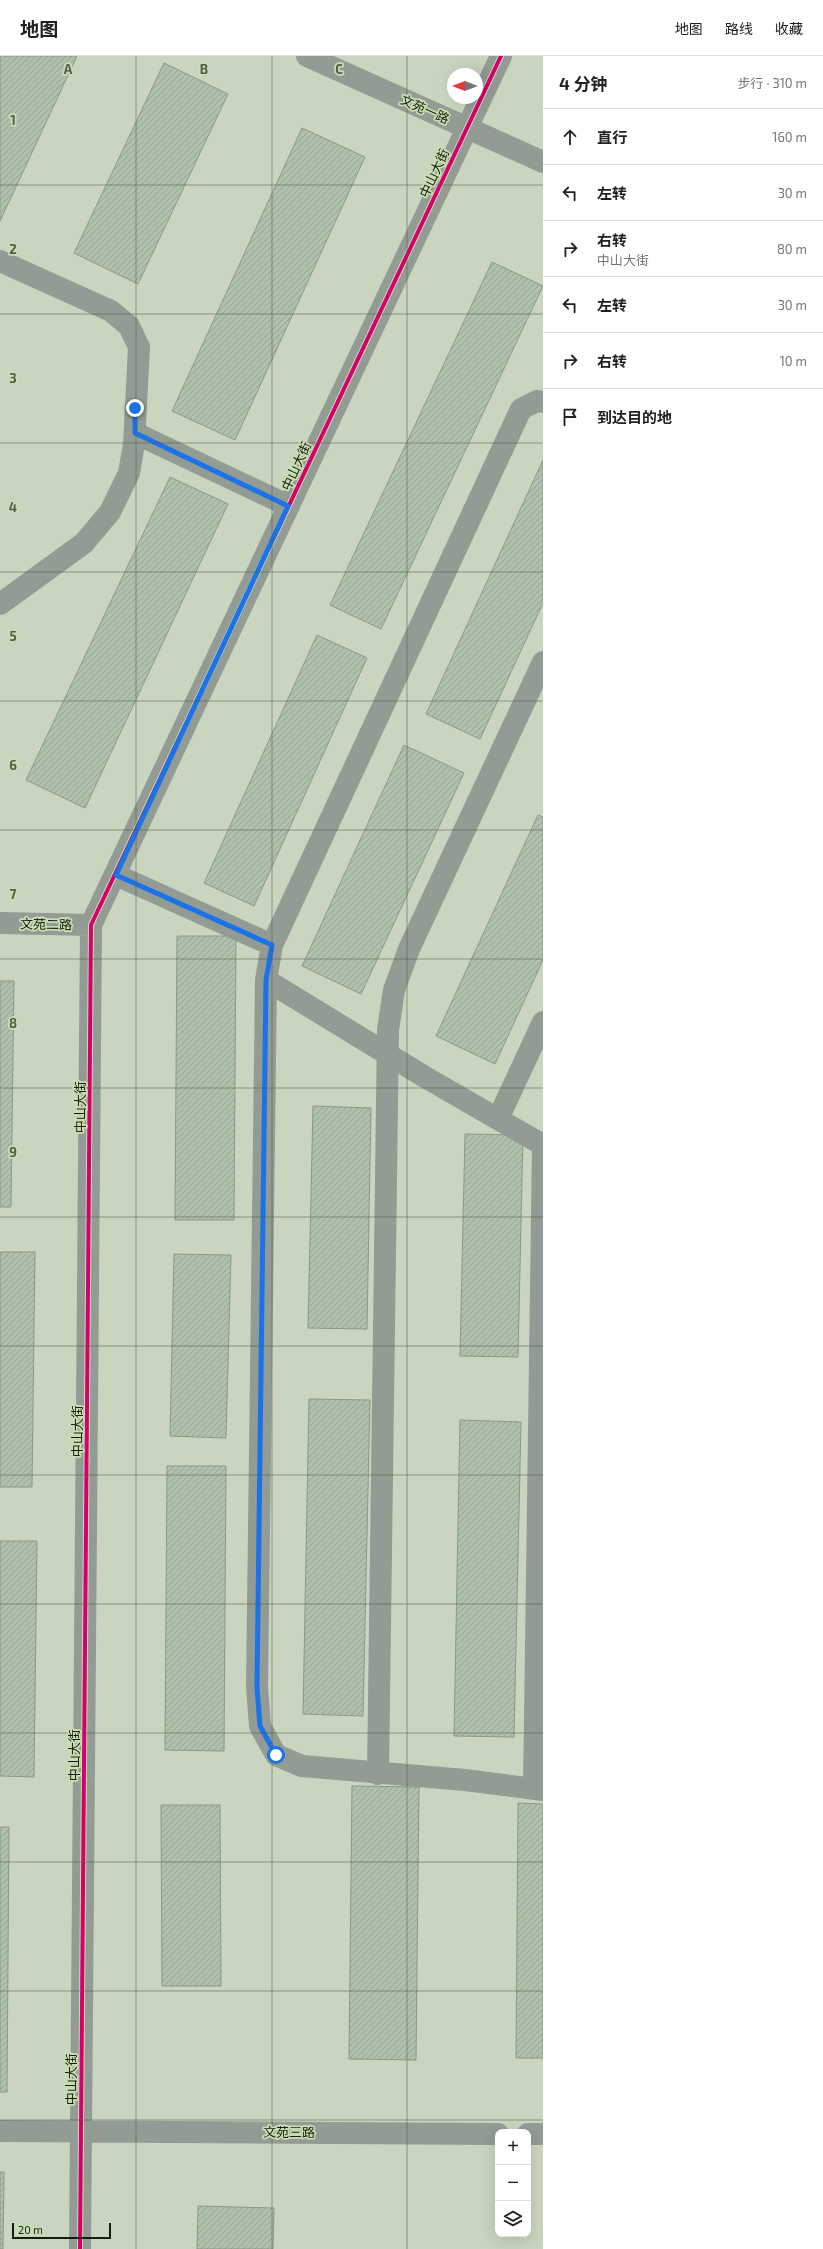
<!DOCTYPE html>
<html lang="zh">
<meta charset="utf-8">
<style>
body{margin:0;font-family:"Exo 2","Noto Sans SC",sans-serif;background:#f2f2f2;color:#222}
.controls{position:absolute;right:12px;bottom:12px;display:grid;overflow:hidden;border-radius:8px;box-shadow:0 4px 16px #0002}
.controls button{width:36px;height:36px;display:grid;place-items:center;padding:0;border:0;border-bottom:1px solid #e0e0e0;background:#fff;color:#222;font:20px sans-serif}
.compass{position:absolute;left:447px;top:12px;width:36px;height:36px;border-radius:50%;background:#fff;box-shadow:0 4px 16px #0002;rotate:270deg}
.scale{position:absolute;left:12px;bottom:10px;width:99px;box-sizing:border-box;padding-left:4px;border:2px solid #151c0d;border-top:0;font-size:11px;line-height:14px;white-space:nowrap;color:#151c0d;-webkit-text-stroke:3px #c9deb5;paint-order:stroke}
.stop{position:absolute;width:12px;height:12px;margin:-9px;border:3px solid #1a73e8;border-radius:50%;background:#fff}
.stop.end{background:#1a73e8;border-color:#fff;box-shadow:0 1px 4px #0008}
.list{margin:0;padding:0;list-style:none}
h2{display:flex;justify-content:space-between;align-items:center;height:52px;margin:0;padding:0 16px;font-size:17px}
h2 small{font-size:13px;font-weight:400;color:#767676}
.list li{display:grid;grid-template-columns:26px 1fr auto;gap:12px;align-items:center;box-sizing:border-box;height:56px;padding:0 16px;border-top:1px solid #e0e0e0}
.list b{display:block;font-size:15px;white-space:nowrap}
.list p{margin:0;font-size:13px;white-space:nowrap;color:#767676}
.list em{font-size:13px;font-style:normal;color:#767676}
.icon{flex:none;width:22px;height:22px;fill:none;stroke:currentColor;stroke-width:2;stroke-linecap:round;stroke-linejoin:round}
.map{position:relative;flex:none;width:543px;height:2193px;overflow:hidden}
header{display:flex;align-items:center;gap:24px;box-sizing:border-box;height:56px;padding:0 20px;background:#fff;border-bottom:1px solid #e0e0e0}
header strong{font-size:19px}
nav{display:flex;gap:22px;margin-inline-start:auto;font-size:14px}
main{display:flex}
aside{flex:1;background:#fff}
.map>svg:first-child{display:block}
.building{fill:url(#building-hatch);stroke:#8c9888}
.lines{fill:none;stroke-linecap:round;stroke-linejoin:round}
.minor{stroke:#929b94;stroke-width:22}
.cycleway-casing{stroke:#c9deb5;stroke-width:6}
.cycleway{stroke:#d6006c;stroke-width:4}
.route{stroke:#1a73e8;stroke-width:5}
.grid{fill:none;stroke:#545d4b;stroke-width:1;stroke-opacity:0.55}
.labels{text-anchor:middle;stroke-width:3.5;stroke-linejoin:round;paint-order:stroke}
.street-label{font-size:13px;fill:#151c0d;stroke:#c9deb5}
.grid-label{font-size:13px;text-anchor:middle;font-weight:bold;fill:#545d4b;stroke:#c9deb5;stroke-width:3.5;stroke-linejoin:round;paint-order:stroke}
</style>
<header>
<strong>地图</strong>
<nav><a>地图</a><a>路线</a><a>收藏</a></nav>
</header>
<main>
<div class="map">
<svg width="543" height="2193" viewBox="0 0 543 2193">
<defs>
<pattern id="building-hatch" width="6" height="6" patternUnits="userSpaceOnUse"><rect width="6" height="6" fill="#afc0ac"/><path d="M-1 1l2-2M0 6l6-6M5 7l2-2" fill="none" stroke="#96a493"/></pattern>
</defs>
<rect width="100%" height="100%" fill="#c9d5be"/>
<path class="building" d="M 1,0 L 77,0 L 0,165 L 0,3 Z
M 164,7 L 228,38 L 138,228 L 74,197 Z
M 302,72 L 365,101 L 235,384 L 172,355 Z
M 492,206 L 543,230 L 381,573 L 330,549 Z
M 543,404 L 543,547 L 480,683 L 426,658 Z
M 170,421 L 228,448 L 85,752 L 26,724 Z
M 317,579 L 367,602 L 254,850 L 204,827 Z
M 404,689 L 464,717 L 361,938 L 302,910 Z
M 538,759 L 543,761 L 543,904 L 495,1008 L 436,980 Z
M 177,880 L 236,880 L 234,1164 L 175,1164 Z
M 0,925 L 14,925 L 11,1151 L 0,1151 Z
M 313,1050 L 371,1052 L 367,1273 L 308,1272 Z
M 465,1078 L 523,1079 L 518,1301 L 460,1300 Z
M 0,1196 L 35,1196 L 32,1431 L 0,1431 Z
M 174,1198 L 231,1199 L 226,1382 L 170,1380 Z
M 309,1343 L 370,1344 L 363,1660 L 303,1658 Z
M 460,1364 L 521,1366 L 514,1681 L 454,1680 Z
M 167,1410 L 226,1410 L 224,1695 L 165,1694 Z
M 0,1485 L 37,1485 L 34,1721 L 0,1720 Z
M 352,1730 L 419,1731 L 416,2004 L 349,2003 Z
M 518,1747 L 543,1748 L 543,2002 L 516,2002 Z
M 161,1749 L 220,1749 L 221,1930 L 162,1930 Z
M 0,1771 L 9,1771 L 7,2036 L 0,2036 Z
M 0,2116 L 4,2116 L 3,2193 L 0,2193 Z
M 198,2150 L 274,2152 L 273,2193 L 197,2193 Z"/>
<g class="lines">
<path class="minor" d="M 307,0 L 543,106
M 0,205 L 111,255 L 129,270 L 139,291 L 134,388 L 129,417 L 110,456 L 84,487 L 0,548
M 543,346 L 537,345 L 521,353 L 272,889 L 266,924 L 257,1631 L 260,1670 L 276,1699 L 302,1710 L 465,1724 L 543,1734
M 135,377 L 289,450
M 116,819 L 272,889
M 0,867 L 91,869
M 266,924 L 425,1021 L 543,1089 L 534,1733
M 498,1063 L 543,966
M 378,1718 L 388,974 L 394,934 L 409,893 L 543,606
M 0,2075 L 498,2078
M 528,2078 L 543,2078
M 80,2193 L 91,869 L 501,0"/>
<defs>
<path id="cycleway" d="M 80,2193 L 91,869 L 501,0"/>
</defs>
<use href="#cycleway" class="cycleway-casing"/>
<use href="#cycleway" class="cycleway"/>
</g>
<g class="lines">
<path class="route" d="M 135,352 L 135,377 L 288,450 L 116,819 L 272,889 L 266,924 L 257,1631 L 260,1670 L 276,1699"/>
</g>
<path class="grid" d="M 136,0 L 136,2193M 272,0 L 272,2193M 407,0 L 407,2193M 0,129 L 543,129M 0,258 L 543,258M 0,387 L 543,387M 0,516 L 543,516M 0,645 L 543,645M 0,774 L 543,774M 0,903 L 543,903M 0,1032 L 543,1032M 0,1161 L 543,1161M 0,1290 L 543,1290M 0,1419 L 543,1419M 0,1548 L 543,1548M 0,1677 L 543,1677M 0,1806 L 543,1806M 0,1935 L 543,1935M 0,2064 L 543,2064"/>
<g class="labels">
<g class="street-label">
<text transform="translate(425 53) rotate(24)" y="5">文苑一路</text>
<text transform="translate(434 117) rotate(-65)" y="5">中山大街</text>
<text transform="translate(296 410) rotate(-65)" y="5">中山大街</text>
<text transform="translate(46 868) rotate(1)" y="5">文苑二路</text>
<text transform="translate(80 1051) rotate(-90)" y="5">中山大街</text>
<text transform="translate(77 1375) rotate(-90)" y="5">中山大街</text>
<text transform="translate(74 1699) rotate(-90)" y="5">中山大街</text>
<text transform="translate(71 2023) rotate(-90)" y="5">中山大街</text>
<text x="289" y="2081">文苑三路</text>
</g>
</g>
<g class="grid-label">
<text x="68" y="18">A</text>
<text x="204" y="18">B</text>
<text x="339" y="18">C</text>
<text x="13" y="69">1</text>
<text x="13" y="198">2</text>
<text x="13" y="327">3</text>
<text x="13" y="456">4</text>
<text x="13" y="585">5</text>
<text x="13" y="714">6</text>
<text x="13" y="843">7</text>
<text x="13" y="972">8</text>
<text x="13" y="1101">9</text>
</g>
</svg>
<div class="controls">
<button>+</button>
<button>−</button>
<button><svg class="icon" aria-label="layers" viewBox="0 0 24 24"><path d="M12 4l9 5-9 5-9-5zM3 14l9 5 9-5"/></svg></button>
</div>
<svg class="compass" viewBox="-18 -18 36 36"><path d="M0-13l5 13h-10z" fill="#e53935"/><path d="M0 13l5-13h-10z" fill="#767676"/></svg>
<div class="scale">20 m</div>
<div class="stop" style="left:276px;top:1699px"></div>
<div class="stop end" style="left:135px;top:352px"></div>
</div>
<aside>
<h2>4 分钟<small>步行 · 310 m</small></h2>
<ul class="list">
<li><svg class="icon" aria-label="ahead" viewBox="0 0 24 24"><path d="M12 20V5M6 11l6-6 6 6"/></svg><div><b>直行</b></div><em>160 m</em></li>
<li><svg class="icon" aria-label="left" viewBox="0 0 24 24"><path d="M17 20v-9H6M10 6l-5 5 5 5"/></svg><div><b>左转</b></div><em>30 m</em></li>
<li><svg class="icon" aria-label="right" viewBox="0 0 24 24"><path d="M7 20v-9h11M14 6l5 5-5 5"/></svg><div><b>右转</b><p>中山大街</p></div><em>80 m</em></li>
<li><svg class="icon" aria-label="left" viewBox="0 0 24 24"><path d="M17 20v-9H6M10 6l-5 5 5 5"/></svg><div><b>左转</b></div><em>30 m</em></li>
<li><svg class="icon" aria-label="right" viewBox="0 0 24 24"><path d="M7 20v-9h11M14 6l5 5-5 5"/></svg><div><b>右转</b></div><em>10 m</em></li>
<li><svg class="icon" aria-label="arrive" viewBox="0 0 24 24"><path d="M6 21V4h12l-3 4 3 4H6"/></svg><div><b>到达目的地</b></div></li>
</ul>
</aside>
</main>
